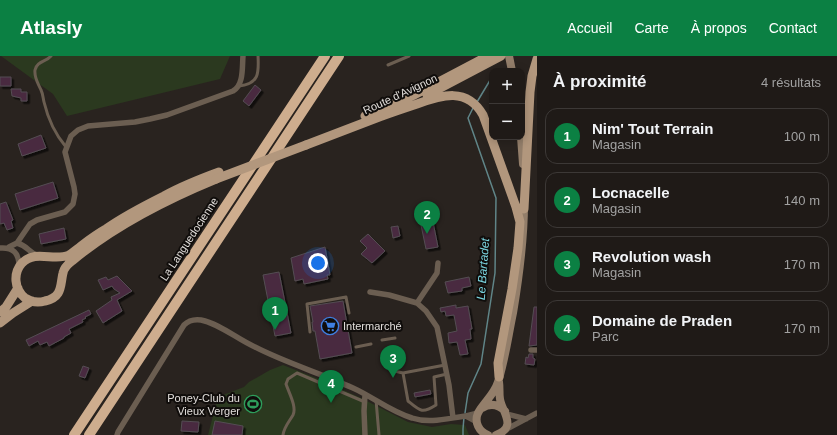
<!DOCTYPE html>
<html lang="fr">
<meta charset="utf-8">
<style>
body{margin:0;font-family:Arial,sans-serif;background:#272320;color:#f1f3f6}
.controls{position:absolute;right:12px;top:12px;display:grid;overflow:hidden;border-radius:8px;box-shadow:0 2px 10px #0003}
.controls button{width:36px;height:36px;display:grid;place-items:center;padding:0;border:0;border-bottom:1px solid #3c3836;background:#1f1a17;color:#f1f3f6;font:20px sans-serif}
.you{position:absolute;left:318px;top:207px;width:14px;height:14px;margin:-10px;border:3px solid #fff;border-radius:50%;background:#1a73e8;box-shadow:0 0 0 6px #1a73e833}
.badge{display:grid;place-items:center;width:26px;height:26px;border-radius:50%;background:#0b8043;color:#fff;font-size:13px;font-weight:700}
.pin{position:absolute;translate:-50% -33px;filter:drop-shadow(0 1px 2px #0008)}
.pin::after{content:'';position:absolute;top:21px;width:14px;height:12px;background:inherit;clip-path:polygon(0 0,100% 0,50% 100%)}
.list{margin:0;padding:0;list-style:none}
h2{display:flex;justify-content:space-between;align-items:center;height:52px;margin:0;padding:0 16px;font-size:17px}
h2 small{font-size:13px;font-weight:400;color:#a1a1a1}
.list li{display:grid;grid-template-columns:26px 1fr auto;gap:12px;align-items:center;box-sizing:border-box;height:56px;margin:0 8px 8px;padding:0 8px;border:1px solid #3c3836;border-radius:12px}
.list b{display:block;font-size:15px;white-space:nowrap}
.list p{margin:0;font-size:13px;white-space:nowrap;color:#a1a1a1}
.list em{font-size:13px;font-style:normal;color:#a1a1a1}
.map{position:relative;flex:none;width:537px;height:379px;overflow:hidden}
header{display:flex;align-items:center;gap:24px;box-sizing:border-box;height:56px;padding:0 20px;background:#0b8043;color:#fff}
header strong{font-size:19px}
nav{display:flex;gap:22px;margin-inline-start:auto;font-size:14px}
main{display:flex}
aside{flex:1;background:#1f1a17}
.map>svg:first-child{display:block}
.green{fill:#2b391f}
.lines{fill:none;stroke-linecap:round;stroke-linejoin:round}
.stream{stroke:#608588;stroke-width:1.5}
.building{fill:#482a41;stroke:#544d52;filter:url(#shadow)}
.lane{stroke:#6b5e51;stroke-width:3}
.street{stroke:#6b5e51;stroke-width:5.5}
.secondary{stroke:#937e6a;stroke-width:8}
.primary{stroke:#b2977d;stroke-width:9}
.highway{stroke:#cead8e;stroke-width:10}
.primary-bridge{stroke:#b2977d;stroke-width:9}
.labels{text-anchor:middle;stroke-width:4;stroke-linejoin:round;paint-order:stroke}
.street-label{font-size:11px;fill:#e1ddda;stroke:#100d0b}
.poi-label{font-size:11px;fill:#e1ddda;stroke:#100d0b;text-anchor:start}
.water-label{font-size:12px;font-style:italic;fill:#79d3de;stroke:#100d0b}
</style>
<header>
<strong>Atlasly</strong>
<nav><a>Accueil</a><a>Carte</a><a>À propos</a><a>Contact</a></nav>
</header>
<main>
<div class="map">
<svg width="537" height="379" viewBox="0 0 537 379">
<defs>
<filter id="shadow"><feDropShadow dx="2.5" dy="2.5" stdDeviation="0" flood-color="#0009"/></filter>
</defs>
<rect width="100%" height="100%" fill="#29231f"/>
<path class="green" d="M 1,0 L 230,0 L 220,23 L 67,60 L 53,38 Z
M 283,309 L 321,324 L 361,342 L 408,366 L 432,371 L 451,368 L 465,369 L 469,379 L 208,379 L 217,344 L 223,339 L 244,331 L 249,326 L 270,314 Z"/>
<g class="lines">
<path class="stream" d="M 495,15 L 496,14
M 477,46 L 492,21
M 465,357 L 468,337 L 481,308 L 495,217 L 496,142 L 468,62 L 473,52
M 463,379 L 463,373 L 464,361"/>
</g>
<path class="building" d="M 0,21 L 11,21 L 11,30 L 0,30 Z
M 255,29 L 261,34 L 249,50 L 243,45 Z
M 11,33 L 21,33 L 21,36 L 27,36 L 27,45 L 21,45 L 21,42 L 12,40 Z
M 41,79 L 46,92 L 22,100 L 18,88 Z
M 53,126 L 58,142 L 20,154 L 15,138 Z
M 6,146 L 13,164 L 11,165 L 13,172 L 7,174 L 4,167 L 0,168 L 0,148 Z
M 433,166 L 438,191 L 426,193 L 421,169 Z
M 398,170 L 400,180 L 393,182 L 391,171 Z
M 64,172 L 66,183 L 41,188 L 39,178 Z
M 368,178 L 385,195 L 372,207 L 361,198 L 367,192 L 360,185 Z
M 325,191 L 330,219 L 327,219 L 328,223 L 304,228 L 303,223 L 295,225 L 291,202 Z
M 279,216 L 291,277 L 275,280 L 263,219 Z
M 117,220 L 132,235 L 117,244 L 122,255 L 103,267 L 96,255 L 112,244 L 111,241 L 120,237 L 114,233 L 112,230 L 103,234 L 98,224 L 106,221 L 108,224 Z
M 469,221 L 471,230 L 462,232 L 462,235 L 448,237 L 445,226 Z
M 343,245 L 352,297 L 320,303 L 315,275 L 313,275 L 312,266 L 313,266 L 310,250 Z
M 456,249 L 456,252 L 468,250 L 472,273 L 470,273 L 471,283 L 465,284 L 468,298 L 460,299 L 457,286 L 449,287 L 448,277 L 457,275 L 454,259 L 446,260 L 445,255 L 441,256 L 440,252 Z
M 534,251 L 537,251 L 537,289 L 529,290 Z
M 89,254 L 91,258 L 85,261 L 86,262 L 82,264 L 83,266 L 69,273 L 71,277 L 64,281 L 64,282 L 49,290 L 47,286 L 40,289 L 38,285 L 29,290 L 26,284 Z
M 529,298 L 533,298 L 533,302 L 535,303 L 534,309 L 525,308 L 526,301 L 528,302 Z
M 83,310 L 89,312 L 85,322 L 79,320 Z
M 430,334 L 431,338 L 415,341 L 414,337 Z
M 182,365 L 199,366 L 198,376 L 181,375 Z
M 215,365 L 243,370 L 242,379 L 212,379 Z"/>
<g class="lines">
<path class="lane" d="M 51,0 C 46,6 37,5 35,14 C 34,22 38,27 41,34 C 43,38 43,42 44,46 C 48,63 55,78 66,91
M 388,9 L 409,0
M 239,30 C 259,28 259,17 258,0
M 310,276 L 307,248 L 346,241 L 349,257
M 382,284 L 395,282
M 356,291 L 371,288
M 390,314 L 403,317 L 445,309
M 403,317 L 408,345 C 420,355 422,358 436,349 L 434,321 L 447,318
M 376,344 L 379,379
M 283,379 C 284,371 289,366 293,359 C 297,351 289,337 286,328 L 288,323 L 297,317 L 365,346"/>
<path class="street" d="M 17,187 C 28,190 28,196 37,199
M 9,191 L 17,187 L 30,168 L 37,164 L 65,156 L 73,148 L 75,138 L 74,131 L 65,96 L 71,80 L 78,74 L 88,70 L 135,66 L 150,63 L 167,59 L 233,35 C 244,29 242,11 243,0
M 0,192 C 13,191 19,197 19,210
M 370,236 L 389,239 L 417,247 L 426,255 L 437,271 L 449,329 L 453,362
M 417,247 L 437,217 L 438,207
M 531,294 L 537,294
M 507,358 L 526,363
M 477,366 L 466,360 L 478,357
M 505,374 L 537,357
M 117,379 L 118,376 L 184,269 C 188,265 194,263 201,264 C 220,268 237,283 255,291 C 286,307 320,317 353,332 C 373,341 391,356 412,362 C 430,368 449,362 466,360
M 365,379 L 364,355 L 365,339"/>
<path class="secondary" d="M 509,0 L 512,15
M 521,81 L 523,108
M 482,352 C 490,347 498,348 505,355
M 488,379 C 479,376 474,366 478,357 C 484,346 494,339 498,326 C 505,304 508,281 513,257 C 519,221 524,185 524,148
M 496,379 C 518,371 502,356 500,343 C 499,338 500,332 499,326"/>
<path class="primary" d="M 427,39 L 501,0
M 365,60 L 414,39 L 488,0
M 382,60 C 393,56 405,52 417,48 C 442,39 467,31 483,59 L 516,151 L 520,166 L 518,192 L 512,233 L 498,307 L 499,321
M 306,89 L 387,58
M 216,123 C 165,144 115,169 72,205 C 68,208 64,212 63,217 C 60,229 63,241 45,245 C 38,247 31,246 25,242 C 14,233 13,217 22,207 C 36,193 54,206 69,199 C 73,197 77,193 81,190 C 89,184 97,178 106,173 C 124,160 144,150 164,140 C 182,130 200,123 219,116
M 524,153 L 530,36 L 532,20 L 537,3
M 0,256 L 6,251 L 18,232
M 0,267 L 13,257 L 32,245"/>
<path class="highway" d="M 74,379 L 325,0
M 89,379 L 339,0"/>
<path class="primary-bridge" d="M 216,123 L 306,89"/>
</g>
<defs>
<symbol id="supermarket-ring" viewBox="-11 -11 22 22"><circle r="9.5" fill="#100d0b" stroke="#3f7fe0" stroke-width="1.5"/><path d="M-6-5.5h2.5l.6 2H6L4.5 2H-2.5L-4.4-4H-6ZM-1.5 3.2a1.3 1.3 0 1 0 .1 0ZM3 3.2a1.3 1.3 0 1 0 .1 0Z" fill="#3f7fe0"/></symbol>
<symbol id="stadium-ring" viewBox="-11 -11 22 22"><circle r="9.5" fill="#100d0b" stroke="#2e9e5b" stroke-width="1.5"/><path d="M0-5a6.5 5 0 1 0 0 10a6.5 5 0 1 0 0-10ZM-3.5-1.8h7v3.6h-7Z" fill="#2e9e5b"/></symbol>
</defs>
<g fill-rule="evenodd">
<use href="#supermarket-ring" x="320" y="260" width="20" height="20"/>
<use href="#stadium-ring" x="243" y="338" width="20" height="20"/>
</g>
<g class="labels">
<g class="street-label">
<text transform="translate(400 38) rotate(-25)" y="4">Route d'Avignon</text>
<text transform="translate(189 183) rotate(-57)" y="4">La Languedocienne</text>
</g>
<g class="poi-label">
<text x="343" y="274">Intermarché</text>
<text x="240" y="346" text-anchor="end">Poney-Club du<tspan x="240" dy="13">Vieux Verger</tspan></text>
</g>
<g class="water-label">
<text transform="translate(483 213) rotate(-86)" y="4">Le Bartadet</text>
</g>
</g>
</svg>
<div class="controls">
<button>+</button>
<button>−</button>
</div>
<div class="you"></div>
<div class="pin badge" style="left:275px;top:274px">1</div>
<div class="pin badge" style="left:427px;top:178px">2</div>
<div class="pin badge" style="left:393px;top:322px">3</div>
<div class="pin badge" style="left:331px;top:347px">4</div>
</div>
<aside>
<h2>À proximité<small>4 résultats</small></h2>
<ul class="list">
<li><span class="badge">1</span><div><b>Nim' Tout Terrain</b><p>Magasin</p></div><em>100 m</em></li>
<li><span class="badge">2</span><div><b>Locnacelle</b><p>Magasin</p></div><em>140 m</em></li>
<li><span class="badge">3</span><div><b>Revolution wash</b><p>Magasin</p></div><em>170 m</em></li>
<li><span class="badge">4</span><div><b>Domaine de Praden</b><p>Parc</p></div><em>170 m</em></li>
</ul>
</aside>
</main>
